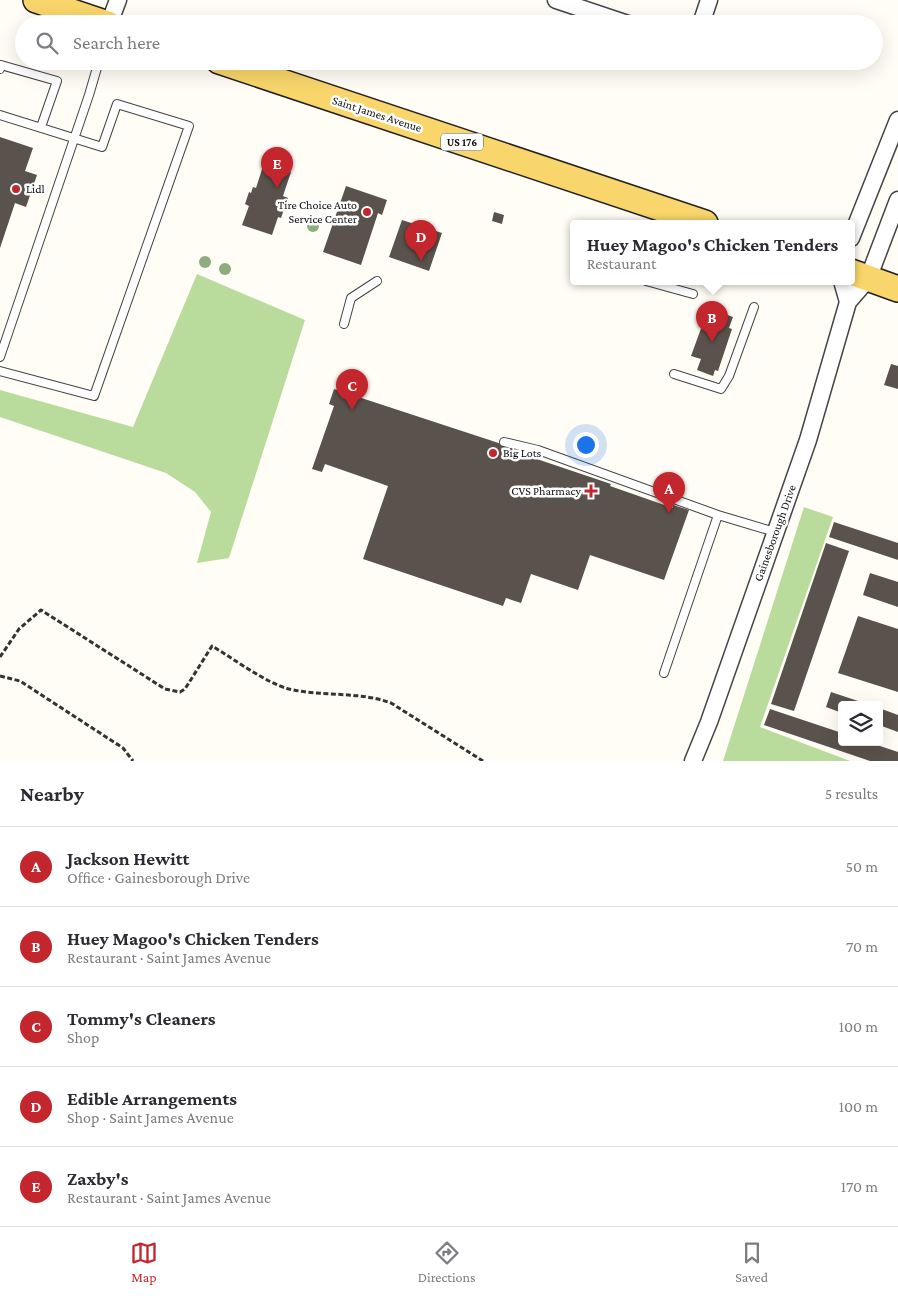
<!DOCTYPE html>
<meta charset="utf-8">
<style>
body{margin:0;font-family:"Crimson Pro",serif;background:#f2f2f3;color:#2b2b33}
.controls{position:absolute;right:15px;bottom:15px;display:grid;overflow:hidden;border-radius:5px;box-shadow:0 5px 20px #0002}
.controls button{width:45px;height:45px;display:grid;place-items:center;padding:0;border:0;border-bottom:1px solid #e1e1e2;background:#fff;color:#2b2b33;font:25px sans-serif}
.you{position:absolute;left:585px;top:444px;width:18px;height:18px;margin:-12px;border:4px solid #fff;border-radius:50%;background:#1a73e8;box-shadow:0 0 0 8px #1a73e833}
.badge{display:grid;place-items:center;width:32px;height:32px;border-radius:50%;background:#c4262e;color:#fff;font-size:16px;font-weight:700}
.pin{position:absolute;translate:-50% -41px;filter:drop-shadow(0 1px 2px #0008)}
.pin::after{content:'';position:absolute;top:26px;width:18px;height:15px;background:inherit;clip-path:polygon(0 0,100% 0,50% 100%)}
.popup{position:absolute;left:570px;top:220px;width:285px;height:65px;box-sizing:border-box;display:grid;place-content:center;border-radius:5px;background:#fff;filter:drop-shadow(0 1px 4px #0005);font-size:16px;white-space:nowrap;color:#7c7c81}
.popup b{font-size:19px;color:#2b2b33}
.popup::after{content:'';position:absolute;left:50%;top:100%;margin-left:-10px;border:10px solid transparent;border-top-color:#fff}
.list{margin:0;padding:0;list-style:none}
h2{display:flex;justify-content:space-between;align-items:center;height:65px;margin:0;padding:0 20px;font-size:21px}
h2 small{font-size:16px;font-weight:400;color:#7c7c81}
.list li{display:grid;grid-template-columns:32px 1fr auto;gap:15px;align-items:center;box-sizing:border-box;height:80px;padding:0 20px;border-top:1px solid #e1e1e2}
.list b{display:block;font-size:19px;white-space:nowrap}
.list p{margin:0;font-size:16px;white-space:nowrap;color:#7c7c81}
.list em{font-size:16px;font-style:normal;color:#7c7c81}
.icon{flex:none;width:28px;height:28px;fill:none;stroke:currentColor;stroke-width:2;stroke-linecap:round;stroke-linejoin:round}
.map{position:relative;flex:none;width:898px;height:761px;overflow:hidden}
.search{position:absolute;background:#fff;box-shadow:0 5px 20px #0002;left:15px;right:15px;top:15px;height:55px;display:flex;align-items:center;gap:12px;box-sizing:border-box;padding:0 18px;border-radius:28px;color:#7c7c81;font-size:19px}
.sheet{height:465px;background:#fff}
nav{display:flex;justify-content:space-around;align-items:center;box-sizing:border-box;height:70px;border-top:1px solid #e1e1e2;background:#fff;font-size:14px;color:#7c7c81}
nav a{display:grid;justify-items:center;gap:2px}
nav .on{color:#c4262e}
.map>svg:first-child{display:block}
.forest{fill:#b9dc9c}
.building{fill:#5a524d}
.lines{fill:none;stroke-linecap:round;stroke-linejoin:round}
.service-casing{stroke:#444;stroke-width:10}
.minor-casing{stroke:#444;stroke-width:19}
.primary-casing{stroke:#222;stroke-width:28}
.path{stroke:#333;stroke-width:3;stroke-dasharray:5 2.5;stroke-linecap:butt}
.service{stroke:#fff;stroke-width:8}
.minor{stroke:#fff;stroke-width:16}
.primary{stroke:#f9d66b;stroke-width:25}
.tree{fill:#8dad7f}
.poi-dot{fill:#c4262e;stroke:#fff;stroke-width:2}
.labels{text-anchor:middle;stroke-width:5;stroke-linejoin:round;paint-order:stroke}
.shield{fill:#fff;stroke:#585858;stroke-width:1}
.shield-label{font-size:11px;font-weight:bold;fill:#111}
.street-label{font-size:12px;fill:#111;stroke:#fff}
.poi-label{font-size:12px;fill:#111;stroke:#fff;text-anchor:start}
</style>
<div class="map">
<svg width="898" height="761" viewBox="0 0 898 761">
<rect width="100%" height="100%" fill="#fffdf5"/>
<path class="forest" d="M 197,274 L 305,320 L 229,558 L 197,563 L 211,512 L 195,492 L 166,473 L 0,417 L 0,390 L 133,427 Z
M 804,507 L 833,517 L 760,727 L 850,761 L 723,761 Z"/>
<path class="building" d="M 0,137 L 33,148 L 25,171 L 37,175 L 26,207 L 15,203 L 0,248 Z
M 264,163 L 270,165 L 270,164 L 291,172 L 283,196 L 288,198 L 281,218 L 278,217 L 272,235 L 242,225 L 249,206 L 245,204 L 249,192 L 251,193 L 253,187 L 256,188 Z
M 346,186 L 387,200 L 382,215 L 378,213 L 361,265 L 323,252 Z
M 494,212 L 504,215 L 502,224 L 492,221 Z
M 402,220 L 442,233 L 429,271 L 389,257 Z
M 711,309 L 733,317 L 729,328 L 732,329 L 718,371 L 715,370 L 713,376 L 697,370 L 701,359 L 691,356 L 703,323 L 706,324 Z
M 891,364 L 898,366 L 898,389 L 884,385 Z
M 334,389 L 520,450 L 519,453 L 611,484 L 610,486 L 673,508 L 673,505 L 689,510 L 664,580 L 590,555 L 578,590 L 531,574 L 521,603 L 506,598 L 503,606 L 363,559 L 388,486 L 325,464 L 322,472 L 312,469 L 334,406 L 329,404 Z
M 834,522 L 898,543 L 898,560 L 829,537 Z
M 826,543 L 849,551 L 794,711 L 771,704 Z
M 870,573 L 898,582 L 898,607 L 863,595 Z
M 858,616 L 898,629 L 898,692 L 838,673 Z
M 831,692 L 867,704 L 867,705 L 842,705 L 842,713 L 826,707 Z
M 879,708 L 898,715 L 898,732 L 879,725 Z
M 770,709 L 842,733 L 842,742 L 868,742 L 898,752 L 898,761 L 870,761 L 764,725 Z"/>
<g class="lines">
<defs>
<path id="service" d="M 0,69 L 1,65 L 57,81 L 41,127
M 0,115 L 102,147 L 117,104 L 189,126 L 94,396 L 0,371
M 646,281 L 693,294
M 344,324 L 351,298 L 377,281
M 0,357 L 89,95 L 99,61
M 674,374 L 721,389 L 729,376 L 754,307
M 504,442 L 538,450 L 718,515
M 664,673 L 718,515 L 775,532"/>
<path id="minor" d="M 556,0 L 628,24
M 109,24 L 118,0
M 701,24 L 709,0
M 851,238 L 898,120
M 842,281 L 848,302
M 693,761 L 709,722 L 808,440 L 848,302 L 868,279 L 898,200"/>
<path id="primary" d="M 36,0 L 108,24
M 219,61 L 705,223
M 851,272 L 898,289"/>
</defs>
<use href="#service" class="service-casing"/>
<use href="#minor" class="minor-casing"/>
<use href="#primary" class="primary-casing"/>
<path class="path" d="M 0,657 L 19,629 L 41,610 L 165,689 L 180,692 L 185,689 L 212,646 C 234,659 266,683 289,689 C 323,697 359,691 391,703 L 483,761
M 0,676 L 20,681 L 123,748 L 133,761"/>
<use href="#service" class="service"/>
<use href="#minor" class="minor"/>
<use href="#primary" class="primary"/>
</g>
<g class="tree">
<circle cx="313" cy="226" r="6"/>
<circle cx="205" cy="262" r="6"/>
<circle cx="225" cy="269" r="6"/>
</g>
<g class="poi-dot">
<circle cx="16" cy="189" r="5"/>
<circle cx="367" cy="212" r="5"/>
<circle cx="493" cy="453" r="5"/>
<path d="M588.5 483.5h5v5h5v5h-5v5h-5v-5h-5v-5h5z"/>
</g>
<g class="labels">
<rect class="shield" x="441" y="133.5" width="42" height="17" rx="4"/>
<g class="shield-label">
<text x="462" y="146">US 176</text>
</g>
<g class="street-label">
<text transform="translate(377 114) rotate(18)" y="4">Saint James Avenue</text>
<text transform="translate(775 533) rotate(-70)" y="4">Gainesborough Drive</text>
</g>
<g class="poi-label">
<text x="26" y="193">Lidl</text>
<text x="357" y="209" text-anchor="end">Tire Choice Auto<tspan x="357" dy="14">Service Center</tspan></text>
<text x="503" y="457">Big Lots</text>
<text x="581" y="495" text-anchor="end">CVS Pharmacy</text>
</g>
</g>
</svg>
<div class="controls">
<button><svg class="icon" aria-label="layers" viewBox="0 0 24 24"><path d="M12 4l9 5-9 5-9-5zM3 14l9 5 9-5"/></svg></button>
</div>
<div class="you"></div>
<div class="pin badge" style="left:669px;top:513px">A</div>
<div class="pin badge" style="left:712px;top:342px">B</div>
<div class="popup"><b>Huey Magoo's Chicken Tenders</b>Restaurant</div>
<div class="pin badge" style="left:352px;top:410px">C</div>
<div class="pin badge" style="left:421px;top:261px">D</div>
<div class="pin badge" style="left:277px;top:188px">E</div>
<div class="search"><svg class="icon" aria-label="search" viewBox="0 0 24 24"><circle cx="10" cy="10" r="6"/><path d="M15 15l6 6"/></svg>Search here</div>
</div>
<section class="sheet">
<h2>Nearby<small>5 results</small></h2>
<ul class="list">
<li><span class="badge">A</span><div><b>Jackson Hewitt</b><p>Office · Gainesborough Drive</p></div><em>50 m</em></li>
<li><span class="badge">B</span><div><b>Huey Magoo's Chicken Tenders</b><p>Restaurant · Saint James Avenue</p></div><em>70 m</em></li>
<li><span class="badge">C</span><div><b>Tommy's Cleaners</b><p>Shop</p></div><em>100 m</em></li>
<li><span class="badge">D</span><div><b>Edible Arrangements</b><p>Shop · Saint James Avenue</p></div><em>100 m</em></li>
<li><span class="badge">E</span><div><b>Zaxby's</b><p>Restaurant · Saint James Avenue</p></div><em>170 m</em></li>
</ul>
</section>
<nav>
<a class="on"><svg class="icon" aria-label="map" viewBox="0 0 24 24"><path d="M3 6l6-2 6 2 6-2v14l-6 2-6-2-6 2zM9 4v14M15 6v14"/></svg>Map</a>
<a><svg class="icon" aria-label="directions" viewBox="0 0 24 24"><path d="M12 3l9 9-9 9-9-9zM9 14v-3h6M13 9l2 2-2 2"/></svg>Directions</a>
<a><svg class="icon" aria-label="saved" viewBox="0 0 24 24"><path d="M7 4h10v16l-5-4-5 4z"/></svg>Saved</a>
</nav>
